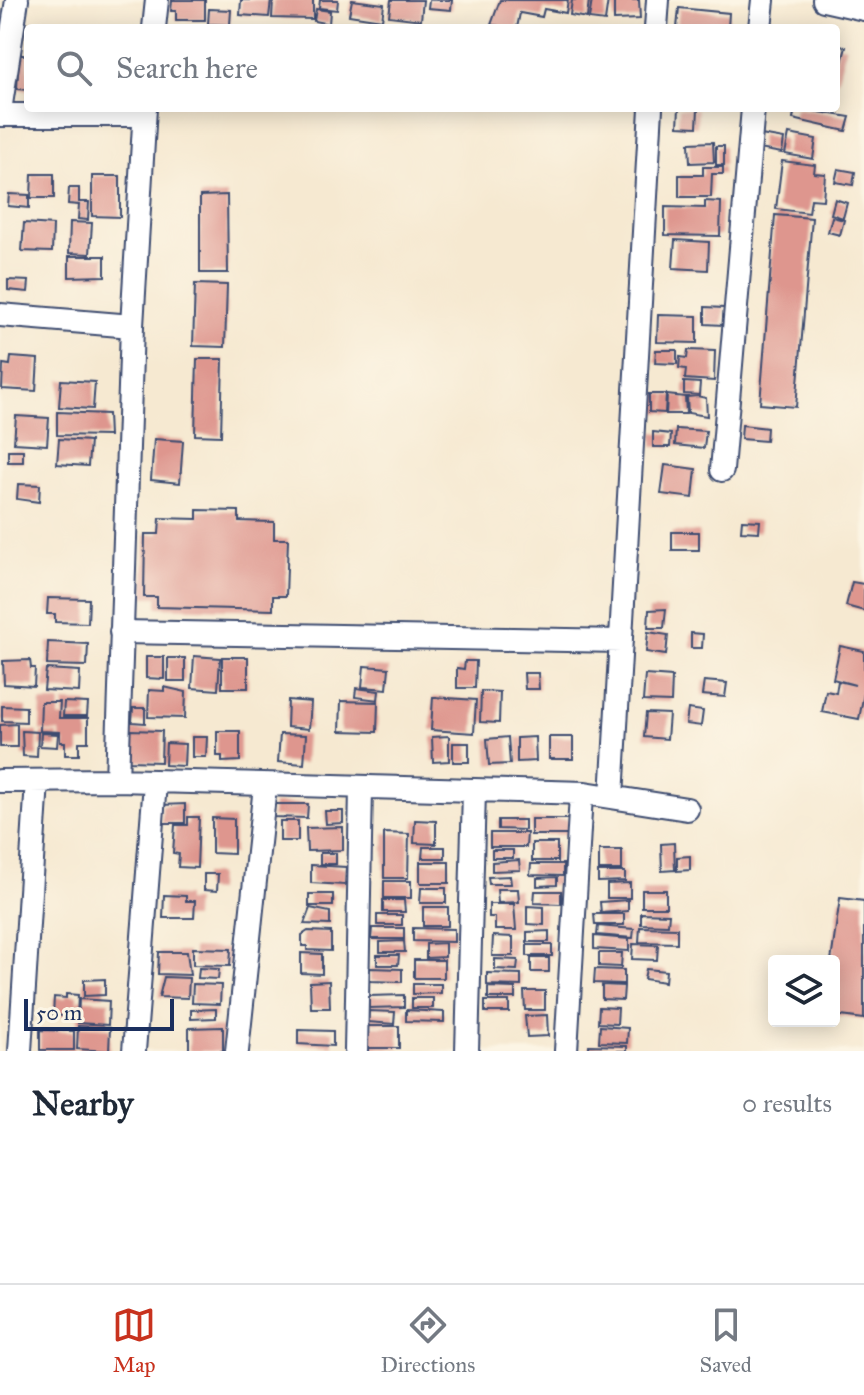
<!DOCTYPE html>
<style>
body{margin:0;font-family:"IM FELL Great Primer",serif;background:#f6f6f7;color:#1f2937}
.controls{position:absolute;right:24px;bottom:24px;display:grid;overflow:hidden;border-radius:8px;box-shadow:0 4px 20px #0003}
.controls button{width:72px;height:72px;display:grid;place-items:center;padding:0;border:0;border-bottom:2px solid #e0e1e3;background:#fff;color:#1f2937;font:40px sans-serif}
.scale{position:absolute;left:24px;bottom:20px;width:150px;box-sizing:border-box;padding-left:8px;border:4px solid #1b2f5e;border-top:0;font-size:22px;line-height:28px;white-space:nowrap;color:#1b2f5e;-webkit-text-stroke:6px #fcf5e5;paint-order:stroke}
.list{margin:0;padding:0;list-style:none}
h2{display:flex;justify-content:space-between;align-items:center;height:104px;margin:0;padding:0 32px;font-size:34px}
h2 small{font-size:26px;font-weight:400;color:#747a83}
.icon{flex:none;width:44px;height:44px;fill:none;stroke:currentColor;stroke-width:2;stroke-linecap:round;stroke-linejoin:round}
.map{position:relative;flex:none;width:864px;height:1051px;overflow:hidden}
.search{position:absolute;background:#fff;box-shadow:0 4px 20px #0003;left:24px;right:24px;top:24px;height:88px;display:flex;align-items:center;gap:20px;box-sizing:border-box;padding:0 28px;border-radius:8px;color:#747a83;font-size:30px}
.sheet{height:232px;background:#fff}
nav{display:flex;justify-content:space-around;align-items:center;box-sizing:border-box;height:112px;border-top:2px solid #e0e1e3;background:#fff;font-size:22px;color:#747a83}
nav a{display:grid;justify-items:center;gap:4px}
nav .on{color:#c8321e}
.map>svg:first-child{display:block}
.building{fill:#de968e}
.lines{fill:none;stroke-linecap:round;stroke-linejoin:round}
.street-casing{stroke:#3c4b6f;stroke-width:26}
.street{stroke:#fff;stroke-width:22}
</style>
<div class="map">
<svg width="864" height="1051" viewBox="0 0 864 1051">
<rect width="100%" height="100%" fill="#fcf5e5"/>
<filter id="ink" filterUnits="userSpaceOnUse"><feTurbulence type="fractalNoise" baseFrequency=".0125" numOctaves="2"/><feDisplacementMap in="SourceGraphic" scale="16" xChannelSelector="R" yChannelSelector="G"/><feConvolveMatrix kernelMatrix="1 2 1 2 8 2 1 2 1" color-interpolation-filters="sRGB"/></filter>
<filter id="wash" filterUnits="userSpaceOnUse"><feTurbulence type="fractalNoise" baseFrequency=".006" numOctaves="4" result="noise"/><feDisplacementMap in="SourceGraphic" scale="32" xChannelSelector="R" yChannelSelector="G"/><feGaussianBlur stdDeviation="1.8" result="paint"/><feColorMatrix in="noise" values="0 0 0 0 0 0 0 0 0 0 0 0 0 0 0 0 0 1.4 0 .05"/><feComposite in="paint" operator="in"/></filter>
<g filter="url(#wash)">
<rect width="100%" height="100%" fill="#f6e9d1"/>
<g id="blocks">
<path class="building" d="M 172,0 L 205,0 L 205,20 L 176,20 L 176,11 L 171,11 Z
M 241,0 L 271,0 L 269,17 L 240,15 Z
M 273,0 L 313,0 L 313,19 L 272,18 Z
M 320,0 L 338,0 L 337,10 L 319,8 Z
M 352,0 L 384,4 L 382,20 L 349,15 Z
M 391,0 L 423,0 L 421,20 L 389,16 Z
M 429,0 L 452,0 L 451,10 L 428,8 Z
M 500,0 L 568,0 L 566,13 L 544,9 L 542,17 L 520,13 L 517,28 L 491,25 Z
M 572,0 L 589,0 L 587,18 L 570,15 Z
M 592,0 L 608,0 L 605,21 L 589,19 Z
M 614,0 L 639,0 L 640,19 L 614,20 Z
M 679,8 L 729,13 L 728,28 L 677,28 Z
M 209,9 L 231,10 L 230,25 L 208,24 Z
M 316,9 L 330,11 L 329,24 L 314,21 Z
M 836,45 L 846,47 L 837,81 L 836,81 Z
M 19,55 L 28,55 L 28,90 L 17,89 Z
M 679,108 L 698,109 L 697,127 L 678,126 Z
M 795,108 L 850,117 L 846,131 L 793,119 Z
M 789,134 L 816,139 L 813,159 L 785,154 Z
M 761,135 L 784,139 L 782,153 L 759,149 Z
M 713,142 L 714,162 L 690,163 L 689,143 Z
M 716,146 L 724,146 L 724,165 L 716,165 Z
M 782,161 L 815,165 L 814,173 L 825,174 L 823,200 L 811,199 L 809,213 L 776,209 Z
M 703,167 L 723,167 L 723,174 L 712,174 L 711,197 L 679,197 L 679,175 L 703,175 Z
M 838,169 L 855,172 L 853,185 L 835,182 Z
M 32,174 L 54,174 L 54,198 L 31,198 Z
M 92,176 L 120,176 L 120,217 L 92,216 Z
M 69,188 L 79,188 L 79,202 L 89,202 L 88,220 L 78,219 L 79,205 L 68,204 Z
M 9,194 L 29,195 L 29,208 L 8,206 Z
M 227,195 L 228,273 L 200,273 L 200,196 Z
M 835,199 L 847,203 L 843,218 L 831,214 Z
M 705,201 L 721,202 L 720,236 L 665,235 L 665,207 L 705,208 Z
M 775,215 L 812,218 L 796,407 L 760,404 Z
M 832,217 L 844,220 L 840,235 L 828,232 Z
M 70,222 L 92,223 L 90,254 L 69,253 Z
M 24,223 L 53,225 L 52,252 L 22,251 Z
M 675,240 L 709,242 L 708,270 L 673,268 Z
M 69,256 L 105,256 L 105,276 L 69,277 Z
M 8,280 L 29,281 L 28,292 L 8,290 Z
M 195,284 L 227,285 L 225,347 L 193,346 Z
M 705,307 L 724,308 L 723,325 L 705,324 Z
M 658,315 L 697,316 L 697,343 L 657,342 Z
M 656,350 L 677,350 L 677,364 L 655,363 Z
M 688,350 L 715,351 L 714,381 L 685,379 L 686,369 L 679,368 L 680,357 L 687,358 Z
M 11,357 L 38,359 L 36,391 L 2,389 L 3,364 L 10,365 Z
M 197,359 L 223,359 L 221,436 L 195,435 Z
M 61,380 L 95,382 L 93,409 L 59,407 Z
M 684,382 L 700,383 L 699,395 L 684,394 Z
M 649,394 L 666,394 L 665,413 L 649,412 Z
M 667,395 L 685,397 L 686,414 L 666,414 Z
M 697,396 L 706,398 L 707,416 L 688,413 L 687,397 Z
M 57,412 L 108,414 L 109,436 L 57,435 Z
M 16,416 L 49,418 L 47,445 L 14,443 Z
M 742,425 L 767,428 L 766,441 L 741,439 Z
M 676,429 L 706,431 L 704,448 L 675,445 Z
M 653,432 L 671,434 L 670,447 L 653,447 Z
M 59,439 L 90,441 L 88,466 L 57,464 Z
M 154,439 L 183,441 L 180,483 L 151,480 Z
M 8,450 L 23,450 L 23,462 L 8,462 Z
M 665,465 L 696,469 L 693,498 L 661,494 Z
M 18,484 L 40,485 L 39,502 L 17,499 Z
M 197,510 L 239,511 L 239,521 L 274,522 L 274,539 L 288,539 L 286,596 L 273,596 L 273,610 L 157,607 L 157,597 L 144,597 L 145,534 L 159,534 L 160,518 L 197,519 Z
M 742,520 L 760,521 L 759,532 L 741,531 Z
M 672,532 L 699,532 L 699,550 L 672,550 Z
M 852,582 L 864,584 L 864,611 L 846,606 Z
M 48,598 L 89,599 L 88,623 L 55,622 L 55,614 L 47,614 Z
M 666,609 L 664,628 L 648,628 L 649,610 Z
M 648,632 L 668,635 L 666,655 L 646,652 Z
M 691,633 L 703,634 L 702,648 L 691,648 Z
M 48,642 L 88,644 L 87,666 L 47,665 Z
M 840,646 L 864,651 L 864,693 L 859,719 L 822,712 L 826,691 L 836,693 L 838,681 L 855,685 L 833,679 Z
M 194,656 L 220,658 L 218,690 L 192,688 Z
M 146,657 L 164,657 L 164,679 L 146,678 Z
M 222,657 L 248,657 L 248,688 L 222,688 Z
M 168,658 L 185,658 L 185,681 L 168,681 Z
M 30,660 L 31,668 L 35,668 L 34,686 L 4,684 L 3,661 Z
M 465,661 L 476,661 L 475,688 L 457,688 L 457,668 L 464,669 Z
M 364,666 L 389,668 L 387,689 L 362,687 Z
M 46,669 L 80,671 L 79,692 L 44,690 Z
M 524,673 L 538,673 L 539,689 L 525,689 Z
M 645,675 L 672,677 L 671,702 L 643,701 Z
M 704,681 L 727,683 L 725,697 L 702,695 Z
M 164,687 L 186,692 L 185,718 L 148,717 L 149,690 L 164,691 Z
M 356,688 L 379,691 L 378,700 L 355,697 Z
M 481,691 L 500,692 L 499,723 L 480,722 Z
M 433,697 L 476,700 L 474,733 L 431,730 Z
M 288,700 L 311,702 L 309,729 L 287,727 Z
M 341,701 L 378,702 L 377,732 L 340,731 Z
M 41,702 L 60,702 L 59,718 L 88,718 L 88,742 L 79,742 L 79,755 L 65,755 L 65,742 L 60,742 L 60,732 L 40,731 Z
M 64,702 L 88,703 L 87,716 L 63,716 Z
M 2,706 L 26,707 L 26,722 L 2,721 Z
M 133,708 L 145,708 L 145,723 L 132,722 Z
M 688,709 L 703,711 L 701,726 L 686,724 Z
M 646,713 L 669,714 L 667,739 L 644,737 Z
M 17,724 L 17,747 L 0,747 L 0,725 Z
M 130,730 L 162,731 L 161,762 L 129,761 Z
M 22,731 L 38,732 L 37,757 L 23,756 Z
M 217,731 L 240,731 L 240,761 L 222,762 L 222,756 L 217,756 Z
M 41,733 L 58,734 L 57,747 L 40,746 Z
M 280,734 L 306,735 L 304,764 L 278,762 Z
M 449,736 L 449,761 L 433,762 L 432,737 Z
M 192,737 L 207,737 L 206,757 L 192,757 Z
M 508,737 L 510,764 L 489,765 L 487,739 Z
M 535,737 L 536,761 L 517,762 L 517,738 Z
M 549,737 L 573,737 L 573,759 L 549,759 Z
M 166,743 L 185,744 L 184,766 L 165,765 Z
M 453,743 L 469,743 L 469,762 L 453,762 Z
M 185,804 L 185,823 L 162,823 L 162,805 Z
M 273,804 L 308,804 L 307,818 L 272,817 Z
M 325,811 L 343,811 L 343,823 L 326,824 Z
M 188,817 L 199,817 L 197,868 L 178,867 L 179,854 L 173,853 L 175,825 L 188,825 Z
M 212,818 L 234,819 L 234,854 L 212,853 Z
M 531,819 L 568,819 L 568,835 L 531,835 Z
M 415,820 L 436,821 L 436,844 L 414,843 Z
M 498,820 L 525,820 L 525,830 L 498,829 Z
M 280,821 L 298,821 L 298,841 L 280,841 Z
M 343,827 L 343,850 L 307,851 L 306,828 Z
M 384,833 L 409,834 L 408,878 L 384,878 Z
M 490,833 L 527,833 L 526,847 L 490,847 Z
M 532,843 L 557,843 L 557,861 L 532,861 Z
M 674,843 L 675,870 L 662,871 L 661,844 Z
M 423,847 L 445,847 L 445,858 L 422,858 Z
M 492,850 L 513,850 L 513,858 L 492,858 Z
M 599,850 L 622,850 L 622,870 L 599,870 Z
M 320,853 L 336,853 L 336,864 L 320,864 Z
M 690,856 L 690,870 L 677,871 L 677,857 Z
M 519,860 L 520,870 L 492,871 L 492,862 Z
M 420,862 L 449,862 L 449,883 L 420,883 Z
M 531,864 L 563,864 L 563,876 L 530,875 Z
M 311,865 L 346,867 L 345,885 L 311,883 Z
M 598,872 L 625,872 L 625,881 L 598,882 Z
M 204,874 L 218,874 L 217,891 L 204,890 Z
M 510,876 L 511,884 L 489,884 L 488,877 Z
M 557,877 L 557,885 L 537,886 L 537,878 Z
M 384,881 L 411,881 L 411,898 L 384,898 Z
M 630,883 L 630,898 L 607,898 L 607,884 Z
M 421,888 L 446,888 L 446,903 L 420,903 Z
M 497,889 L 518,889 L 519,902 L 498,903 Z
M 642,890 L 666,890 L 666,907 L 642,907 Z
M 535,891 L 561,891 L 561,904 L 534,903 Z
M 309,894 L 333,894 L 333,906 L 309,906 Z
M 164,895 L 186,896 L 186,901 L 195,901 L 194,918 L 163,918 Z
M 840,898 L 864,901 L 864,1019 L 834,1015 L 831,961 Z
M 383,900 L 404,900 L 405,912 L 383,912 Z
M 628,900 L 628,911 L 601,913 L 600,902 Z
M 489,904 L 514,904 L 516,930 L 495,930 L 495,917 L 489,917 Z
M 527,906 L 544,907 L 544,925 L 527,924 Z
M 423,907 L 448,907 L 448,926 L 423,926 Z
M 310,908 L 330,912 L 330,925 L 304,924 Z
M 641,913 L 669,914 L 668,925 L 641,924 Z
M 594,914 L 624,914 L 624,925 L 595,925 Z
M 377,915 L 402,915 L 402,925 L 377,925 Z
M 598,926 L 634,929 L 633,938 L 597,935 Z
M 640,927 L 677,928 L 677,943 L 639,942 Z
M 372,928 L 404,928 L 404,939 L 371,939 Z
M 413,928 L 454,929 L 454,942 L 413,941 Z
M 308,931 L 331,932 L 331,951 L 307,950 L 307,946 L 302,946 L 302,935 Z
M 549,931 L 549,942 L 527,942 L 527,932 Z
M 493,936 L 513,937 L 513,956 L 492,956 Z
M 594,936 L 629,939 L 629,951 L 594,949 Z
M 404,941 L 405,952 L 380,952 L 380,942 Z
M 445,943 L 445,957 L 426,958 L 426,944 Z
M 633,944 L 658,945 L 657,960 L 632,959 Z
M 527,945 L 552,945 L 552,956 L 527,956 Z
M 193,948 L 231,949 L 230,966 L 193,965 Z
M 159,952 L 187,952 L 190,975 L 158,974 Z
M 301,953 L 322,954 L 322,974 L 301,973 Z
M 599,953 L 622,953 L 621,967 L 599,966 Z
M 377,955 L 399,955 L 398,965 L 377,965 Z
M 531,958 L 549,958 L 549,972 L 531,972 Z
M 495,959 L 518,960 L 517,970 L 495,969 Z
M 414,960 L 444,960 L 444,978 L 414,978 Z
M 199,968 L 219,969 L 218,979 L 198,978 Z
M 370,968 L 402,969 L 402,982 L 370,981 Z
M 595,969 L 624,970 L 624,984 L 594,983 Z
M 646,969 L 666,971 L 665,982 L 644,979 Z
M 487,973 L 521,974 L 521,986 L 487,985 Z
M 164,977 L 189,978 L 188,998 L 159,997 Z
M 105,979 L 105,995 L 84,996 L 84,980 Z
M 329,981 L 330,1008 L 311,1008 L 310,982 Z
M 193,984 L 221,985 L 220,1004 L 192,1003 Z
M 413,984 L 441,984 L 441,993 L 413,994 Z
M 602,985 L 624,986 L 623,1000 L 602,999 Z
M 488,987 L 515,988 L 515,998 L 488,998 Z
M 524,991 L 545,991 L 545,1010 L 525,1010 Z
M 66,994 L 78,995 L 77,1017 L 53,1015 L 54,997 L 66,998 Z
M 404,995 L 404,1007 L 369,1008 L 369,996 Z
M 412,998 L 433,998 L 433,1008 L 412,1008 Z
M 79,999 L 109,1001 L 108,1025 L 78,1023 Z
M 485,1001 L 509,1001 L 509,1012 L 485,1012 Z
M 599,1007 L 618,1008 L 617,1024 L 598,1023 Z
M 216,1009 L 216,1018 L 191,1019 L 191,1010 Z
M 406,1010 L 444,1012 L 444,1022 L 406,1021 Z
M 369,1011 L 395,1012 L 394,1024 L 368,1022 Z
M 547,1015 L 548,1036 L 527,1037 L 525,1016 Z
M 78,1026 L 110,1028 L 109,1051 L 77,1049 Z
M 368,1026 L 399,1026 L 399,1048 L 368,1048 Z
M 600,1026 L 628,1028 L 627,1043 L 599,1042 Z
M 223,1027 L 223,1051 L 189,1051 L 189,1028 Z
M 40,1030 L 74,1031 L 74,1050 L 40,1050 Z
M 298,1030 L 333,1031 L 333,1046 L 298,1044 Z
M 589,1045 L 627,1046 L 627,1051 L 589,1051 Z"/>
</g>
</g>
<g filter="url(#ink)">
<use href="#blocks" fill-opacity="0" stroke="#3c4b6f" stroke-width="2"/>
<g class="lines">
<defs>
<path id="street" d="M 824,0 L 864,9
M 154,28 L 157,0
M 656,28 L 658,0
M 760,28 L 763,0
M 0,111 L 17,0
M 0,115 L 144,115
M 0,315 L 132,326
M 722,470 L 753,108
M 121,632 L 621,641
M 117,780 L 132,326 L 145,108
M 0,781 L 117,780 L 585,793 L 687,809
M 612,797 L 651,108
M 20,1051 L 37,781
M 134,1051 L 155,783
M 237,1051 L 265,786
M 356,1051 L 361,788
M 467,1051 L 474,791
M 566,1051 L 581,795"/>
</defs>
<use href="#street" class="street-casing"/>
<use href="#street" class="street"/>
</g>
</g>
</svg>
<div class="controls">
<button><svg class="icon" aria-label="layers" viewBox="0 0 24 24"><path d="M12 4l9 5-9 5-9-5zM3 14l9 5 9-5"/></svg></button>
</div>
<div class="scale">50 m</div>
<div class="search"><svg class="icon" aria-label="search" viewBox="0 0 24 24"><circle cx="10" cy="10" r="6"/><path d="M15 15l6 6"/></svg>Search here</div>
</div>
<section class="sheet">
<h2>Nearby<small>0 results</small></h2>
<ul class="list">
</ul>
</section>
<nav>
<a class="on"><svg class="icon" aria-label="map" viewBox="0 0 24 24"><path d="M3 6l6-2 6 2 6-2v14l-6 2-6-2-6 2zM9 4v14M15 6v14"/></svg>Map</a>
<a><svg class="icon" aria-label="directions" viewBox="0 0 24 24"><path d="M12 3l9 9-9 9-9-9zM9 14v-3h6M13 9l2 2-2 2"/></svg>Directions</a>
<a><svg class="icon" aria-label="saved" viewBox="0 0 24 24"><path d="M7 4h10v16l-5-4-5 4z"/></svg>Saved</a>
</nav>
